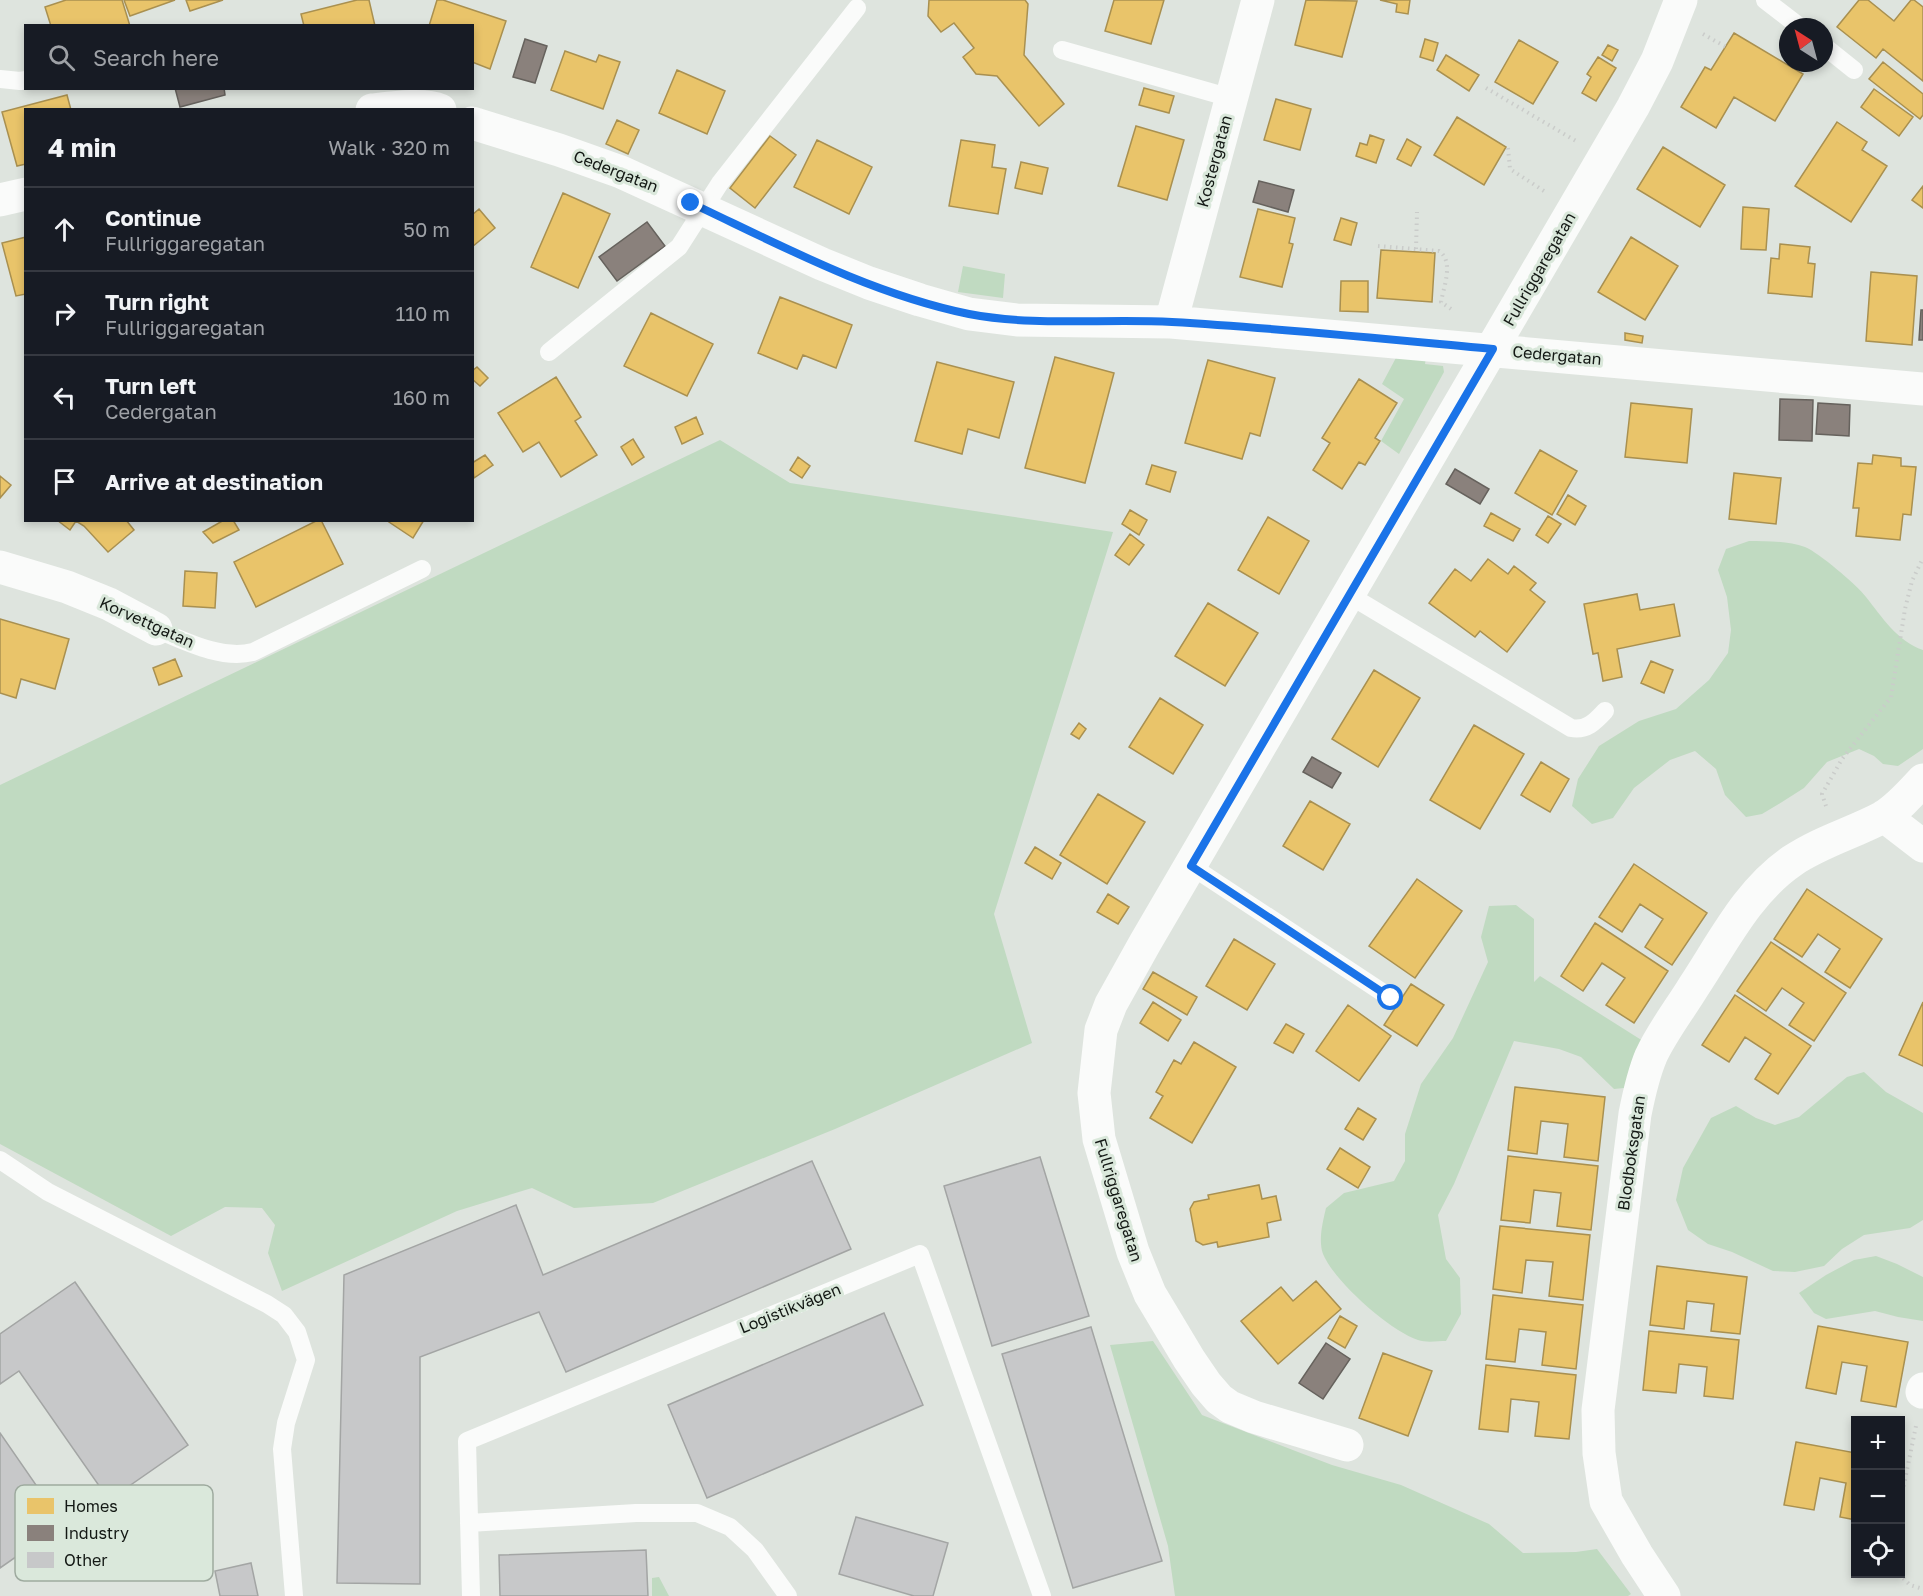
<!DOCTYPE html>
<meta charset="utf-8">
<style>
body{margin:0;font-family:"Golos Text",sans-serif;background:#242831;color:#f1f3f6}
.controls{position:absolute;right:18px;bottom:18px;display:grid;overflow:hidden;border-radius:0px;box-shadow:0 3px 9px #0003}
.controls button{width:54px;height:54px;display:grid;place-items:center;padding:0;border:0;border-bottom:2px solid #363941;background:#171b24;color:#f1f3f6;font:30px sans-serif}
.compass{position:absolute;left:1779px;top:18px;width:54px;height:54px;border-radius:50%;background:#171b24;box-shadow:0 3px 9px #0003;rotate:324deg}
.stop{position:absolute;width:18px;height:18px;margin:-14px;border:4px solid #1a73e8;border-radius:50%;background:#fff}
.stop.end{background:#1a73e8;border-color:#fff;box-shadow:0 2px 6px #0008}
.list{margin:0;padding:0;list-style:none}
h2{display:flex;justify-content:space-between;align-items:center;height:78px;margin:0;padding:0 24px;font-size:26px}
h2 small{font-size:20px;font-weight:400;color:#9ea1a6}
.list li{display:grid;grid-template-columns:39px 1fr auto;gap:18px;align-items:center;box-sizing:border-box;height:84px;padding:0 24px;border-top:2px solid #363941}
.list b{display:block;font-size:22px;white-space:nowrap}
.list p{margin:0;font-size:20px;white-space:nowrap;color:#9ea1a6}
.list em{font-size:20px;font-style:normal;color:#9ea1a6}
.icon{flex:none;width:33px;height:33px;fill:none;stroke:currentColor;stroke-width:2;stroke-linecap:round;stroke-linejoin:round}
.map{position:relative;flex:none;width:1923px;height:1596px;overflow:hidden}
.search{position:absolute;background:#171b24;box-shadow:0 3px 9px #0003;left:24px;top:24px;width:450px;height:66px;display:flex;align-items:center;gap:15px;box-sizing:border-box;padding:0 21px;border-radius:0px;color:#9ea1a6;font-size:22px}
.panel{position:absolute;background:#171b24;box-shadow:0 3px 9px #0003;left:24px;top:108px;width:450px;height:414px;border-radius:0px}
.map>svg:first-child{display:block}
.green{fill:#c0dac1}
.homes{fill:#e9c46a;stroke:#a99050;stroke-width:1.5}
.industry{fill:#8a817c;stroke:#66625d;stroke-width:1.5}
.building{fill:#c7c8c9;stroke:#a3a5a4;stroke-width:1.5}
.lines{fill:none;stroke-linecap:round;stroke-linejoin:round}
.path{stroke:#caccca;stroke-width:4;stroke-dasharray:1.5 4.5;stroke-linecap:butt}
.service{stroke:#fafbfa;stroke-width:18}
.minor{stroke:#fafbfa;stroke-width:33}
.route{stroke:#1a73e8;stroke-width:8}
.labels{text-anchor:middle;stroke-width:6;stroke-linejoin:round;paint-order:stroke}
.street-label{font-size:16px;fill:#131814;stroke:#dae8db}
.key{fill:#dae8db;stroke:#9eaa9f;stroke-width:1.5}
.key-label{font-size:16px;fill:#131814}
</style>
<div class="map">
<svg width="1923" height="1596" viewBox="0 0 1923 1596">
<rect width="100%" height="100%" fill="#dee4de"/>
<path class="green" d="M 963,266 L 1005,274 L 1003,298 L 958,292 Z
M 1398,354 L 1426,358 L 1425,364 L 1443,366 L 1444,372 L 1399,454 L 1381,441 L 1404,399 L 1382,384 Z
M 720,440 L 790,483 L 1113,532 L 994,914 L 1032,1043 L 835,1129 L 653,1203 L 574,1208 L 532,1188 L 457,1211 L 282,1291 L 268,1253 L 275,1225 L 262,1208 L 225,1207 L 171,1236 L 0,1144 L 0,785 Z
M 1749,541 C 1766,541 1788,541 1805,547 C 1818,552 1857,585 1866,597 C 1882,617 1897,641 1923,650 L 1923,749 L 1898,766 L 1883,764 L 1874,756 L 1859,749 L 1827,762 L 1804,788 L 1782,802 L 1762,814 L 1746,817 L 1725,795 L 1716,769 L 1695,751 L 1670,760 L 1634,788 L 1613,818 L 1592,824 L 1572,806 L 1578,779 L 1599,746 L 1639,721 L 1676,709 L 1709,680 L 1728,653 L 1731,630 L 1727,597 L 1718,570 L 1726,549 Z
M 1516,905 L 1534,919 L 1534,982 L 1540,976 L 1643,1041 L 1624,1088 L 1614,1089 L 1581,1057 L 1559,1049 L 1514,1041 L 1454,1184 L 1438,1215 L 1446,1259 L 1460,1278 L 1461,1314 L 1446,1341 C 1438,1341 1426,1343 1418,1340 C 1390,1331 1334,1281 1323,1254 C 1318,1240 1323,1221 1326,1208 L 1344,1193 L 1394,1181 L 1405,1161 L 1405,1134 L 1421,1084 L 1453,1038 L 1488,962 L 1481,937 L 1489,906 Z
M 1864,1072 L 1886,1092 L 1923,1113 L 1923,1220 L 1910,1228 L 1864,1235 L 1842,1249 L 1824,1266 L 1795,1272 L 1773,1271 L 1732,1252 L 1708,1244 L 1688,1230 L 1676,1200 L 1683,1168 L 1711,1118 L 1736,1106 L 1756,1118 L 1775,1125 L 1799,1117 L 1847,1077 Z
M 1876,1256 L 1897,1264 L 1923,1277 L 1923,1321 L 1898,1317 L 1875,1311 L 1826,1319 L 1814,1313 L 1799,1293 L 1826,1275 L 1854,1260 Z
M 1153,1341 L 1202,1415 L 1332,1465 L 1401,1485 L 1489,1524 L 1523,1553 L 1576,1552 L 1597,1549 L 1631,1594 L 1628,1596 L 1175,1596 L 1168,1546 L 1110,1345 Z
M 659,1577 L 669,1596 L 652,1596 L 652,1578 Z"/>
<path class="homes" d="M 66,0 L 122,0 L 130,26 L 51,26 L 45,7 Z
M 124,0 L 175,0 L 130,16 Z
M 186,0 L 223,0 L 190,11 Z
M 357,0 L 369,0 L 375,26 L 304,26 L 301,14 Z
M 437,0 L 443,0 L 506,21 L 490,69 L 472,62 L 472,26 L 429,26 Z
M 929,0 L 1025,0 L 1028,4 L 1024,55 L 1064,104 L 1039,126 L 997,76 L 976,74 L 963,57 L 974,48 L 954,23 L 941,32 L 928,16 Z
M 1114,0 L 1164,0 L 1151,44 L 1105,31 Z
M 1306,0 L 1357,1 L 1342,57 L 1295,45 Z
M 1380,0 L 1410,0 L 1408,14 L 1396,12 L 1397,4 Z
M 1859,0 L 1868,0 L 1894,21 L 1911,0 L 1914,0 L 1923,7 L 1923,81 L 1883,49 L 1876,58 L 1837,27 Z
M 1734,33 L 1803,74 L 1775,121 L 1734,97 L 1716,128 L 1681,107 L 1705,67 L 1711,70 Z
M 1425,39 L 1438,43 L 1433,61 L 1420,57 Z
M 1519,40 L 1558,62 L 1533,104 L 1495,82 Z
M 1608,45 L 1618,50 L 1612,61 L 1602,55 Z
M 565,51 L 596,62 L 599,55 L 620,62 L 603,109 L 551,90 Z
M 1446,55 L 1479,75 L 1469,91 L 1437,70 Z
M 1598,57 L 1616,68 L 1596,101 L 1582,93 L 1591,77 L 1587,74 Z
M 1883,62 L 1923,94 L 1923,115 L 1920,119 L 1869,79 Z
M 677,70 L 725,91 L 707,134 L 659,113 Z
M 1144,88 L 1174,96 L 1169,113 L 1139,105 Z
M 1874,89 L 1913,117 L 1899,136 L 1861,107 Z
M 67,95 L 71,110 L 26,110 L 26,164 L 17,166 L 2,112 Z
M 1276,99 L 1311,109 L 1300,150 L 1264,140 Z
M 1457,117 L 1506,147 L 1484,185 L 1434,155 Z
M 617,120 L 639,130 L 628,154 L 606,144 Z
M 1837,122 L 1867,142 L 1862,150 L 1887,166 L 1851,222 L 1795,186 Z
M 1136,126 L 1184,140 L 1167,200 L 1118,186 Z
M 1370,135 L 1384,140 L 1376,163 L 1356,156 L 1360,143 L 1367,145 Z
M 770,136 L 796,155 L 755,208 L 730,188 Z
M 1407,139 L 1421,147 L 1411,166 L 1397,159 Z
M 817,140 L 872,167 L 849,214 L 794,187 Z
M 961,140 L 995,145 L 992,167 L 1006,169 L 998,214 L 949,206 Z
M 1663,147 L 1725,185 L 1700,227 L 1637,189 Z
M 1021,162 L 1048,168 L 1042,194 L 1015,188 Z
M 1923,186 L 1923,208 L 1912,200 Z
M 563,193 L 610,214 L 578,288 L 531,267 Z
M 1743,207 L 1769,209 L 1766,250 L 1741,249 Z
M 479,209 L 495,228 L 472,247 L 472,215 Z
M 1258,209 L 1295,218 L 1289,243 L 1293,244 L 1282,287 L 1240,277 Z
M 1341,218 L 1357,223 L 1351,245 L 1334,240 Z
M 26,237 L 26,294 L 16,296 L 2,243 Z
M 1631,237 L 1678,266 L 1645,320 L 1598,292 Z
M 1780,244 L 1810,247 L 1808,263 L 1815,264 L 1812,297 L 1768,293 L 1771,258 L 1779,259 Z
M 1381,250 L 1435,253 L 1432,302 L 1377,298 Z
M 1871,272 L 1917,276 L 1912,345 L 1866,341 Z
M 1341,281 L 1368,281 L 1368,312 L 1340,311 Z
M 780,297 L 852,325 L 836,368 L 803,355 L 797,369 L 758,353 Z
M 651,313 L 713,344 L 687,396 L 624,366 Z
M 1625,333 L 1643,336 L 1642,343 L 1625,340 Z
M 1055,357 L 1114,373 L 1085,483 L 1025,468 Z
M 1208,360 L 1275,378 L 1260,436 L 1250,433 L 1242,459 L 1185,443 Z
M 937,362 L 1014,382 L 999,438 L 968,429 L 962,454 L 915,441 Z
M 477,367 L 488,378 L 480,386 L 472,379 L 472,371 Z
M 556,377 L 581,417 L 575,421 L 597,455 L 561,477 L 539,442 L 523,452 L 498,413 Z
M 1359,379 L 1397,403 L 1375,438 L 1380,441 L 1365,465 L 1359,462 L 1342,489 L 1313,470 L 1330,443 L 1322,438 Z
M 1631,403 L 1692,409 L 1687,463 L 1625,457 Z
M 696,417 L 703,434 L 682,444 L 675,427 Z
M 633,439 L 644,457 L 632,465 L 621,447 Z
M 1540,450 L 1577,471 L 1552,515 L 1515,493 Z
M 485,455 L 493,465 L 474,478 L 472,463 Z
M 1873,455 L 1901,458 L 1901,466 L 1916,467 L 1911,515 L 1903,514 L 1900,540 L 1856,536 L 1859,508 L 1853,508 L 1858,463 L 1872,464 Z
M 798,457 L 810,466 L 802,478 L 790,470 Z
M 1152,465 L 1176,472 L 1170,492 L 1146,484 Z
M 1734,473 L 1781,478 L 1776,524 L 1729,519 Z
M 0,476 L 11,485 L 0,498 Z
M 1568,495 L 1586,506 L 1575,525 L 1557,514 Z
M 1130,510 L 1147,520 L 1139,535 L 1122,524 Z
M 1491,513 L 1520,529 L 1513,541 L 1484,526 Z
M 1548,516 L 1561,524 L 1548,543 L 1536,535 Z
M 1268,517 L 1309,541 L 1279,594 L 1238,570 Z
M 57,520 L 126,520 L 134,530 L 108,552 L 84,526 L 76,521 L 70,530 Z
M 224,520 L 233,520 L 239,530 L 213,543 L 203,532 Z
M 318,520 L 321,520 L 343,564 L 256,607 L 234,562 Z
M 386,520 L 424,520 L 413,538 Z
M 1130,534 L 1144,545 L 1129,565 L 1115,555 Z
M 1488,559 L 1508,574 L 1514,566 L 1536,583 L 1530,590 L 1545,602 L 1507,652 L 1480,631 L 1475,637 L 1429,603 L 1455,569 L 1471,581 Z
M 185,571 L 217,573 L 215,608 L 183,606 Z
M 1637,594 L 1640,610 L 1674,604 L 1680,636 L 1617,649 L 1622,677 L 1603,681 L 1598,653 L 1593,654 L 1584,604 Z
M 1208,603 L 1258,633 L 1225,686 L 1175,656 Z
M 0,619 L 69,639 L 55,689 L 21,679 L 16,698 L 0,693 Z
M 175,659 L 182,676 L 159,685 L 153,668 Z
M 1651,661 L 1673,670 L 1664,693 L 1641,683 Z
M 1374,670 L 1420,698 L 1378,767 L 1332,739 Z
M 1160,698 L 1203,725 L 1173,774 L 1129,747 Z
M 1079,723 L 1086,729 L 1079,739 L 1071,734 Z
M 1474,725 L 1524,754 L 1480,829 L 1430,800 Z
M 1541,762 L 1569,779 L 1550,812 L 1521,795 Z
M 1098,794 L 1145,822 L 1107,884 L 1060,855 Z
M 1310,801 L 1350,824 L 1323,870 L 1283,846 Z
M 1035,847 L 1061,863 L 1052,879 L 1025,863 Z
M 1634,864 L 1707,913 L 1672,965 L 1645,947 L 1663,919 L 1640,904 L 1622,932 L 1599,917 Z
M 1417,879 L 1462,911 L 1415,978 L 1369,946 Z
M 1807,889 L 1882,939 L 1850,988 L 1825,972 L 1840,949 L 1818,934 L 1802,957 L 1774,939 Z
M 1108,894 L 1129,907 L 1118,924 L 1097,912 Z
M 1595,923 L 1668,971 L 1634,1023 L 1606,1005 L 1625,978 L 1602,963 L 1583,991 L 1561,976 Z
M 1234,939 L 1275,964 L 1247,1010 L 1206,986 Z
M 1771,942 L 1846,993 L 1814,1041 L 1789,1025 L 1804,1003 L 1782,988 L 1766,1011 L 1737,991 Z
M 1153,972 L 1197,997 L 1187,1015 L 1143,989 Z
M 1411,984 L 1444,1005 L 1417,1046 L 1384,1025 Z
M 1735,995 L 1811,1046 L 1778,1094 L 1755,1079 L 1771,1054 L 1745,1037 L 1729,1062 L 1702,1045 Z
M 1153,1002 L 1181,1020 L 1168,1041 L 1140,1023 Z
M 1923,1002 L 1923,1066 L 1899,1055 Z
M 1348,1005 L 1391,1036 L 1359,1081 L 1316,1051 Z
M 1286,1024 L 1304,1034 L 1293,1053 L 1274,1043 Z
M 1194,1042 L 1236,1067 L 1192,1143 L 1150,1118 L 1163,1096 L 1156,1092 L 1174,1060 L 1181,1064 Z
M 1515,1087 L 1605,1097 L 1598,1161 L 1564,1157 L 1568,1124 L 1541,1121 L 1537,1154 L 1508,1150 Z
M 1358,1108 L 1376,1119 L 1363,1140 L 1345,1129 Z
M 1340,1148 L 1370,1167 L 1358,1188 L 1327,1169 Z
M 1508,1156 L 1598,1166 L 1591,1230 L 1557,1226 L 1561,1193 L 1534,1190 L 1530,1223 L 1501,1220 Z
M 1259,1185 L 1262,1199 L 1276,1196 L 1281,1220 L 1267,1223 L 1269,1237 L 1218,1247 L 1217,1242 L 1203,1245 L 1196,1241 L 1190,1209 L 1194,1202 L 1209,1199 L 1208,1195 Z
M 1500,1226 L 1590,1235 L 1583,1300 L 1549,1296 L 1553,1262 L 1526,1260 L 1522,1293 L 1493,1289 Z
M 1657,1266 L 1747,1277 L 1740,1334 L 1711,1331 L 1714,1304 L 1687,1301 L 1684,1329 L 1650,1325 Z
M 1316,1281 L 1341,1309 L 1278,1364 L 1241,1321 L 1281,1287 L 1293,1301 Z
M 1493,1295 L 1583,1305 L 1576,1369 L 1542,1365 L 1546,1332 L 1519,1329 L 1515,1362 L 1486,1359 Z
M 1340,1316 L 1357,1326 L 1345,1348 L 1328,1338 Z
M 1818,1326 L 1908,1342 L 1896,1407 L 1861,1401 L 1867,1366 L 1842,1362 L 1836,1394 L 1806,1388 Z
M 1649,1331 L 1739,1340 L 1733,1399 L 1704,1396 L 1707,1367 L 1679,1364 L 1676,1393 L 1643,1390 Z
M 1383,1353 L 1432,1371 L 1408,1436 L 1359,1418 Z
M 1486,1365 L 1576,1375 L 1569,1439 L 1535,1436 L 1539,1402 L 1511,1399 L 1508,1432 L 1479,1429 Z
M 1796,1442 L 1856,1453 L 1856,1520 L 1840,1517 L 1846,1483 L 1820,1478 L 1814,1510 L 1784,1505 Z"/>
<path class="industry" d="M 525,39 L 547,46 L 535,83 L 513,77 Z
M 175,88 L 224,88 L 225,95 L 180,107 Z
M 1259,181 L 1294,190 L 1288,212 L 1253,202 Z
M 647,222 L 665,246 L 617,281 L 599,257 Z
M 1921,310 L 1923,310 L 1923,340 L 1919,340 Z
M 1780,399 L 1813,400 L 1812,441 L 1779,440 Z
M 1818,403 L 1850,405 L 1849,436 L 1816,434 Z
M 1455,469 L 1489,489 L 1480,504 L 1446,484 Z
M 1312,757 L 1341,773 L 1332,788 L 1303,772 Z
M 1326,1343 L 1350,1359 L 1323,1399 L 1299,1383 Z"/>
<path class="building" d="M 1040,1157 L 1089,1316 L 992,1346 L 944,1186 Z
M 812,1161 L 851,1249 L 566,1372 L 539,1312 L 420,1357 L 420,1584 L 337,1583 L 344,1275 L 516,1205 L 543,1275 Z
M 75,1282 L 188,1445 L 109,1500 L 19,1371 L 0,1384 L 0,1334 Z
M 884,1313 L 923,1405 L 707,1498 L 668,1405 Z
M 1091,1327 L 1162,1561 L 1073,1588 L 1002,1354 Z
M 0,1433 L 63,1524 L 0,1568 Z
M 856,1517 L 948,1543 L 933,1596 L 914,1596 L 839,1574 Z
M 646,1550 L 648,1596 L 500,1596 L 499,1555 Z
M 251,1563 L 258,1596 L 220,1596 L 215,1571 Z"/>
<g class="lines">
<path class="path" d="M 1703,34 L 1726,47
M 1486,88 L 1576,141
M 1508,148 L 1510,169 L 1544,191
M 1378,246 L 1439,251 C 1454,261 1444,286 1441,302 L 1454,311
M 1416,249 L 1417,212
M 1826,806 L 1822,794 L 1842,759 L 1891,697 L 1905,609 L 1912,581 L 1923,558
M 1900,1504 L 1916,1426
M 1899,1574 L 1910,1585 L 1923,1589"/>
<path class="service" d="M 1765,0 L 1800,27
M 1824,46 L 1854,70
M 1062,50 L 1231,98
M 0,79 L 20,81 L 26,80
M 549,352 L 679,247 L 720,183 L 857,8
M 1349,595 L 1571,728 C 1586,731 1595,722 1605,711
M 156,629 C 185,641 221,660 253,652 L 422,569
M 1191,866 L 1391,998
M 0,1160 L 48,1192 L 267,1304 L 284,1315 L 297,1332 L 306,1360 L 286,1423 L 282,1449 L 294,1596
M 469,1523 L 636,1513 L 697,1513 L 730,1527 L 755,1550 L 788,1596
M 471,1596 L 467,1441 L 920,1254 L 1042,1596"/>
<path class="minor" d="M 372,110 C 390,108 424,103 440,110
M 472,123 L 559,150 L 621,172 L 822,264 L 869,283 L 920,300 L 969,314 L 1017,320 L 1171,322 L 1923,389
M 0,200 L 26,194
M 1171,322 L 1258,0
M 0,567 L 67,587 L 109,604 L 156,629
M 1884,816 L 1923,846
M 1922,1392 L 1923,1389
M 1347,1445 L 1254,1417 L 1230,1407 L 1219,1399 L 1206,1384 L 1189,1359 L 1150,1294 L 1133,1252 L 1099,1139 L 1094,1093 L 1101,1030 L 1111,1004 L 1145,943 L 1633,107 L 1657,61 L 1681,0
M 1664,1596 L 1637,1555 L 1606,1501 L 1599,1453 L 1598,1410 L 1635,1114 C 1639,1094 1643,1075 1651,1056 C 1662,1032 1680,1009 1694,986 C 1723,942 1748,891 1792,861 C 1820,842 1853,833 1883,817 C 1898,808 1911,793 1923,780"/>
</g>
<g class="lines">
<path class="route" d="M 691,203 C 780,245 871,294 969,314 C 1036,327 1105,318 1172,322 C 1279,328 1386,339 1493,349 L 1191,866 L 1391,998"/>
</g>
<g class="labels">
<g class="street-label">
<text transform="translate(1214 161) rotate(-75)" y="6">Kostergatan</text>
<text transform="translate(616 171) rotate(21)" y="6">Cedergatan</text>
<text transform="translate(1539 269) rotate(-60)" y="6">Fullriggaregatan</text>
<text transform="translate(1557 355) rotate(5)" y="6">Cedergatan</text>
<text transform="translate(147 622) rotate(24)" y="6">Korvettgatan</text>
<text transform="translate(1631 1153) rotate(-82)" y="6">Blodboksgatan</text>
<text transform="translate(1119 1200) rotate(73)" y="6">Fullriggaregatan</text>
<text transform="translate(790 1308) rotate(-22)" y="6">Logistikvägen</text>
</g>
</g>
<rect x="15" y="1485" width="198" height="96" rx="9" class="key"/>
<rect x="27" y="1498" width="27" height="16" fill="#e9c46a"/>
<rect x="27" y="1525" width="27" height="16" fill="#8a817c"/>
<rect x="27" y="1552" width="27" height="16" fill="#c7c8c9"/>
<g class="key-label">
<text x="64" y="1512">Homes</text>
<text x="64" y="1539">Industry</text>
<text x="64" y="1566">Other</text>
</g>
</svg>
<div class="controls">
<button>+</button>
<button>−</button>
<button><svg class="icon" aria-label="locate" viewBox="0 0 24 24"><circle cx="12" cy="12" r="6"/><path d="M12 2v4M12 18v4M2 12h4M18 12h4"/></svg></button>
</div>
<svg class="compass" viewBox="-18 -18 36 36"><path d="M0-13l5 13h-10z" fill="#e53935"/><path d="M0 13l5-13h-10z" fill="#9ea1a6"/></svg>
<div class="stop" style="left:1391px;top:998px"></div>
<div class="stop end" style="left:691px;top:203px"></div>
<div class="search"><svg class="icon" aria-label="search" viewBox="0 0 24 24"><circle cx="10" cy="10" r="6"/><path d="M15 15l6 6"/></svg>Search here</div>
<section class="panel">
<h2>4 min<small>Walk · 320 m</small></h2>
<ul class="list">
<li><svg class="icon" aria-label="ahead" viewBox="0 0 24 24"><path d="M12 20V5M6 11l6-6 6 6"/></svg><div><b>Continue</b><p>Fullriggaregatan</p></div><em>50 m</em></li>
<li><svg class="icon" aria-label="right" viewBox="0 0 24 24"><path d="M7 20v-9h11M14 6l5 5-5 5"/></svg><div><b>Turn right</b><p>Fullriggaregatan</p></div><em>110 m</em></li>
<li><svg class="icon" aria-label="left" viewBox="0 0 24 24"><path d="M17 20v-9H6M10 6l-5 5 5 5"/></svg><div><b>Turn left</b><p>Cedergatan</p></div><em>160 m</em></li>
<li><svg class="icon" aria-label="arrive" viewBox="0 0 24 24"><path d="M6 21V4h12l-3 4 3 4H6"/></svg><div><b>Arrive at destination</b></div></li>
</ul>
</section>
</div>
